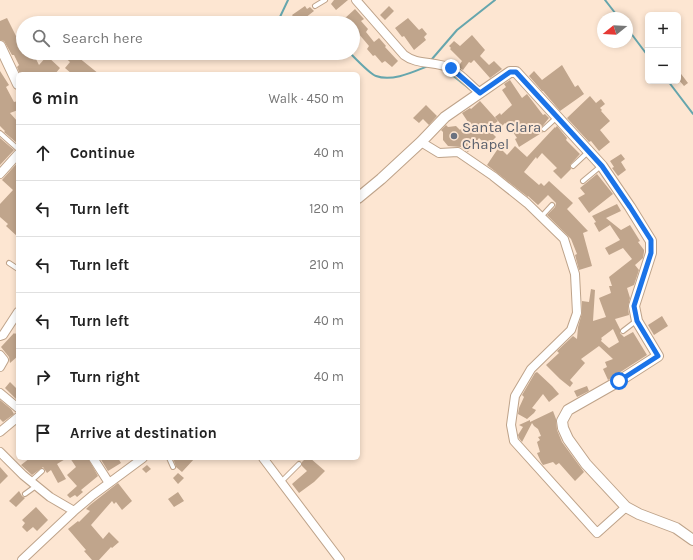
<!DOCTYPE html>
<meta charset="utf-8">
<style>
body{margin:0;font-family:Karla,sans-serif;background:#f6f6f6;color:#222}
.controls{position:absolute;right:12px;top:12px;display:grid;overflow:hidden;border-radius:6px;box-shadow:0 2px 6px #0003}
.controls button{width:36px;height:36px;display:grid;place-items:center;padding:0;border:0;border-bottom:1px solid #e0e0e0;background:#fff;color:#222;font:20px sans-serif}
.compass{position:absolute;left:597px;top:12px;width:36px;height:36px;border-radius:50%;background:#fff;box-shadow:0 2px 6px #0003;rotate:252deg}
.stop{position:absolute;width:12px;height:12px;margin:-9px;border:3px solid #1a73e8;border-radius:50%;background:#fff}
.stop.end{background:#1a73e8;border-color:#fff;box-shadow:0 1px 4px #0008}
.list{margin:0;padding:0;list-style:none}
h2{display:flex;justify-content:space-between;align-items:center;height:52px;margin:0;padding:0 16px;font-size:17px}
h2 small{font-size:13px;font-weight:400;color:#767676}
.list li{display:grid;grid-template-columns:26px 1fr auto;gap:12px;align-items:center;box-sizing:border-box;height:56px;padding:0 16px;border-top:1px solid #e0e0e0}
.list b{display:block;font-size:15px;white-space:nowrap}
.list em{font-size:13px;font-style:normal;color:#767676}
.icon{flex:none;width:22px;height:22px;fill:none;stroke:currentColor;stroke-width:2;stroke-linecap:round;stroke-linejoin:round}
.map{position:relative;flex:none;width:693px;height:560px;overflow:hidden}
.search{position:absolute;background:#fff;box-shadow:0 2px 6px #0003;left:16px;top:16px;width:344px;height:44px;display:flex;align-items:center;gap:10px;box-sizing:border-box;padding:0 14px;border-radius:22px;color:#767676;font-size:15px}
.panel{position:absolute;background:#fff;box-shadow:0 2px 6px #0003;left:16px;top:72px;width:344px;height:388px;border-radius:6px}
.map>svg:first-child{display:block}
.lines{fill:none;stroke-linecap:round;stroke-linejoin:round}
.stream{stroke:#66a6ad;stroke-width:2}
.building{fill:#c0a58c;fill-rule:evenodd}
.service-casing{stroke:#bea38a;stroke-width:6}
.minor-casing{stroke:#bea38a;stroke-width:10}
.tertiary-casing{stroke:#bea38a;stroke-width:12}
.service{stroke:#fff;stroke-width:4}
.minor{stroke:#fff;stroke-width:8}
.tertiary{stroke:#fff;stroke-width:10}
.route{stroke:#1a73e8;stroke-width:5}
.worship-dot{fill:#6b7280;stroke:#fde6d2;stroke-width:1.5}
.labels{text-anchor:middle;stroke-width:4;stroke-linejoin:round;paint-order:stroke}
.worship-label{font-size:15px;fill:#5b616d;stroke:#fde6d2;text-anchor:start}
</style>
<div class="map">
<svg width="693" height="560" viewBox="0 0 693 560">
<rect width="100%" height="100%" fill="#fde6d2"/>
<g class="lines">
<path class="stream" d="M 605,0 L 619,18
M 280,23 L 279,19 L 288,0
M 627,28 L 648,56
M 301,53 L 308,56 L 314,53
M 350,53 C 355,58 370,74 376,76 C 392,82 413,72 428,66
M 432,59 L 457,30 L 495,0
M 447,71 L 471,90
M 668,81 L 693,114"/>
</g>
<path class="building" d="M 334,0 L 348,0 L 336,10 L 331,4 Z
M 305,6 L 307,9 L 310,7 L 314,11 L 305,18 L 308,23 L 298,23 L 292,15 Z
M 389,6 L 394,11 L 385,20 L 380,15 Z
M 355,9 L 364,19 L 361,21 L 368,29 L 366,32 L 374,42 L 379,38 L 386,46 L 385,47 L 398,61 L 392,67 L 385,61 L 382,63 L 375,55 L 373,56 L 367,49 L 369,46 L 353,27 L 353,23 L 347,23 L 344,19 Z
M 7,18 L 16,36 L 20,34 L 23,39 L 23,53 L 33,53 L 39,65 L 47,56 L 60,68 L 55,74 L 20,74 L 17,67 L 19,65 L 14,55 L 12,55 L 4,41 L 0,40 L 0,21 Z
M 408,18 L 419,30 L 422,28 L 427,34 L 424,37 L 426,40 L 414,50 L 404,36 L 402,37 L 395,28 Z
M 472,35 L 485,50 L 480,56 L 489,65 L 494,61 L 502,69 L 490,78 L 474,60 L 471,63 L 469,62 L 463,70 L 458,67 L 462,61 L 450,49 L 451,48 L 449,46 L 454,41 L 460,46 Z
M 60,53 L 73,53 L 99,74 L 72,74 L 65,68 L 70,62 Z
M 562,65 L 575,87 L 578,85 L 584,94 L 560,111 L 543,91 L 542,91 L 529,76 L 534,71 L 542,80 Z
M 678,70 L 688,83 L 684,86 L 678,79 Z
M 0,71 L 9,85 L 6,87 L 14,102 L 18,101 L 18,110 L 10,113 L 18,122 L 18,144 L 4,132 L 5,131 L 0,126 Z
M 510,80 L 522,98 L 527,94 L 543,115 L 545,114 L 549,118 L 541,128 L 541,130 L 543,132 L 519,147 L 515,139 L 517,138 L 513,132 L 516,128 L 511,123 L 508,126 L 505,123 L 502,126 L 495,117 L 500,113 L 501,115 L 512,105 L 502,90 L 506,87 L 504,84 Z
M 590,96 L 596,103 L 601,99 L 605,104 L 600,108 L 602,110 L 601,111 L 610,121 L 600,130 L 610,142 L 599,151 L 591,141 L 589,142 L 567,118 Z
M 480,101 L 498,121 L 488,129 L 496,137 L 487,146 L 479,138 L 468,152 L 461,147 L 448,146 L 443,140 L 443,132 L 441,130 L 446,125 L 448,127 L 456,126 L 460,130 L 468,122 L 462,113 L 470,108 L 471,109 Z
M 426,105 L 437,116 L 429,125 L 423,119 L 419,123 L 413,118 Z
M 557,126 L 567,138 L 566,140 L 580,154 L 570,165 L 571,169 L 561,179 L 553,171 L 557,168 L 542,153 L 537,159 L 536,157 L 524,172 L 539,185 L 541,183 L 544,186 L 549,181 L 573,203 L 567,209 L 588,231 L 583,233 L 592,266 L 579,270 L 575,255 L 577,254 L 571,239 L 547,215 L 555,207 L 556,203 L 548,195 L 538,205 L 528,196 L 528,197 L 487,165 L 499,147 L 507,155 L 515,146 L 527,157 L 555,127 L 555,128 Z
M 0,138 L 14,150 L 0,165 Z
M 621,154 L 625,159 L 621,162 L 626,170 L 618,176 L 612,168 L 614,167 L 610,161 Z
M 18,162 L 18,237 L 6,226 L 8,224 L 0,217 L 0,204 L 13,190 L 2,180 Z
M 597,174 L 613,194 L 589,213 L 578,198 L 585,194 L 580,188 Z
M 617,204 L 621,211 L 606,218 L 621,230 L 630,225 L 640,241 L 638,242 L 644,250 L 644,252 L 643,258 L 635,265 L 639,270 L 634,285 L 627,288 L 630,298 L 628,307 L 629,315 L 615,319 L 620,329 L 620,333 L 624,337 L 633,332 L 647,355 L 608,380 L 603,369 L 607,367 L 605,362 L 613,359 L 599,346 L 581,359 L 585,363 L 570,380 L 573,383 L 570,387 L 560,379 L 546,365 L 559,353 L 557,351 L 573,336 L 577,339 L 578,327 L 582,313 L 582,301 L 589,302 L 591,289 L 595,290 L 593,321 L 606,317 L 599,298 L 611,293 L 609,286 L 612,286 L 609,277 L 632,259 L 623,248 L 609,255 L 605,248 L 620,240 L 610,225 L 599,232 L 594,223 L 596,222 L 592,216 ZM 613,329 L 619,342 L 609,348 L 601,341 L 602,339 L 601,338 Z
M 662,316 L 668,326 L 654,335 L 648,325 Z
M 18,331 L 18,356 L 10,363 L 9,357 L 1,347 L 14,333 L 15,334 Z
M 537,372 L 552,386 L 559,394 L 549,402 L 543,394 L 532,408 L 536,410 L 534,413 L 527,419 L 518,414 L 519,408 L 524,397 L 522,395 L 535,373 Z
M 10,382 L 18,390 L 18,397 L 16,399 L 5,388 Z
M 587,386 L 589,391 L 577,397 L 574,391 Z
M 0,400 L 11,409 L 14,414 L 3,422 L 0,419 Z
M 553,411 L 556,419 L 557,430 L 562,442 L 584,472 L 575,481 L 559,463 L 556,465 L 553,462 L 543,465 L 541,462 L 537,453 L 540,452 L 537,442 L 540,440 L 538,437 L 541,436 L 538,429 L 534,426 L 532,423 L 522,442 L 519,438 L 518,435 L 523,427 L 519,425 L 530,420 L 530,422 Z
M 30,458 L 67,458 L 57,464 L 66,479 L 58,483 L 51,470 L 47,473 L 43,467 L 32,475 L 21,465 Z
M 70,458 L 88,458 L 98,476 L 81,490 L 83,492 L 77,497 L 75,495 L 70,498 L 67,495 L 77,486 L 67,475 L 76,467 Z
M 100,458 L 118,458 L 121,463 L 108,471 Z
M 173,458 L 195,458 L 182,472 L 176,467 Z
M 306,458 L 310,458 L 325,471 L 314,482 L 299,493 L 292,484 L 307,471 L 302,466 L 302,462 Z
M 147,465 L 151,469 L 146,473 L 142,469 Z
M 0,467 L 8,476 L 0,484 Z
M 178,473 L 184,478 L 178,484 L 173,478 Z
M 118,483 L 132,501 L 122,510 L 116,502 L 114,504 L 112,501 L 91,525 L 103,539 L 109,532 L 119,542 L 112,548 L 111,547 L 99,560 L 92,560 L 84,551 L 86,550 L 68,529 L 78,521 L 79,522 L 90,511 L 86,509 L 90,505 Z
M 19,491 L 22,496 L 25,498 L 16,507 L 9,501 Z
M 178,492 L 184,501 L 174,507 L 168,499 Z
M 36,507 L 48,520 L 37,531 L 33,527 L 27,532 L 22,527 L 25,523 L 22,520 Z"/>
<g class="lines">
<defs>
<path id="service" d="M 315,6 L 325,0
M 544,129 L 556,118
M 0,133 L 18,149
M 573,166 L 588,152
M 583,181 L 601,166
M 541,217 L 552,205
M 9,263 L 18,269
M 623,331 L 636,321
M 169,458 L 173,467
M 31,481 L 42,471
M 281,482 L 299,464
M 25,494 L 36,486"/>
<path id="minor" d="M 356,0 L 404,55 C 418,66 436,60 452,69 C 462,75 471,86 480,93
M 421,142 L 439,153 L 458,152 L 493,176 L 527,203 L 564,239 L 575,274 L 577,313 L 571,330 L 531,369 L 515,396 L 511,425 L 514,441 L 597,533 L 626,507
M 0,174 L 18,154
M 0,336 L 3,335 L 18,312
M 0,355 L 4,360 L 0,367
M 0,393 L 18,408
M 0,432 L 18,417
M 0,452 L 23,475 L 50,497 L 74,511
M 93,458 L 109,483
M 263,458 L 340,560
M 22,560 L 74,511 L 93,495 L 143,458"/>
<path id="tertiary" d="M 0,46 L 18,84
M 358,198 L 381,179 L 421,142 L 445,117 L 510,72 L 516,72 L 602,166 L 630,207 L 651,241 L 651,253 L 634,306 L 637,321 L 658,356 L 619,381 L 568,410 L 562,421 L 563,428 L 568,439 L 586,464 L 626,507 L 639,514 L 676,528 L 693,540"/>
</defs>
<use href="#service" class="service-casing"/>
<use href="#minor" class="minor-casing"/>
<use href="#tertiary" class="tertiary-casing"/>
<use href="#service" class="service"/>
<use href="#minor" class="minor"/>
<use href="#tertiary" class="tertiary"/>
</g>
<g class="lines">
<path class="route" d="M 451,68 L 480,93 L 510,72 L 516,72 L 602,166 L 630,207 L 651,240 L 651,253 L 634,306 L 637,321 L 658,356 L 619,381"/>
</g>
<circle class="worship-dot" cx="454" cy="136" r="4"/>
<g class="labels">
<g class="worship-label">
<text x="462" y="132">Santa Clara<tspan x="462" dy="17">Chapel</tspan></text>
</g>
</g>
</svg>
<div class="controls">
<button>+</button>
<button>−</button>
</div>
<svg class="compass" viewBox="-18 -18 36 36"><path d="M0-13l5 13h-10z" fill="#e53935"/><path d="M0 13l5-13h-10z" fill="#767676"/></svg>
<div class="stop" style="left:619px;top:381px"></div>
<div class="stop end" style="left:451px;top:68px"></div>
<div class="search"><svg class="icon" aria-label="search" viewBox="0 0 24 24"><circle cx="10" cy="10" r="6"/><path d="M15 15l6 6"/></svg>Search here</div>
<section class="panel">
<h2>6 min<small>Walk · 450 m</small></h2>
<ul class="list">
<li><svg class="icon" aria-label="ahead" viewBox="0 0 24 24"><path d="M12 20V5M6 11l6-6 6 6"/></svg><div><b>Continue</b></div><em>40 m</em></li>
<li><svg class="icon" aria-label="left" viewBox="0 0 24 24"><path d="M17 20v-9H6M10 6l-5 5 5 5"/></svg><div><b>Turn left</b></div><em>120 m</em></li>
<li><svg class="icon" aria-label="left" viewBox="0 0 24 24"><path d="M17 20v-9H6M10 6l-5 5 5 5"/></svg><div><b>Turn left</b></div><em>210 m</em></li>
<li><svg class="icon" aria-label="left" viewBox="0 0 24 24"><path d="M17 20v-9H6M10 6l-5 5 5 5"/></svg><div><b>Turn left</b></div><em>40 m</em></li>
<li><svg class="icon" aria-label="right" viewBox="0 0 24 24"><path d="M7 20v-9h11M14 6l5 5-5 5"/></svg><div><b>Turn right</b></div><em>40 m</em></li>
<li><svg class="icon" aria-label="arrive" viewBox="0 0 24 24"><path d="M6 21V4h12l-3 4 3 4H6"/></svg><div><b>Arrive at destination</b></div></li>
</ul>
</section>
</div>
